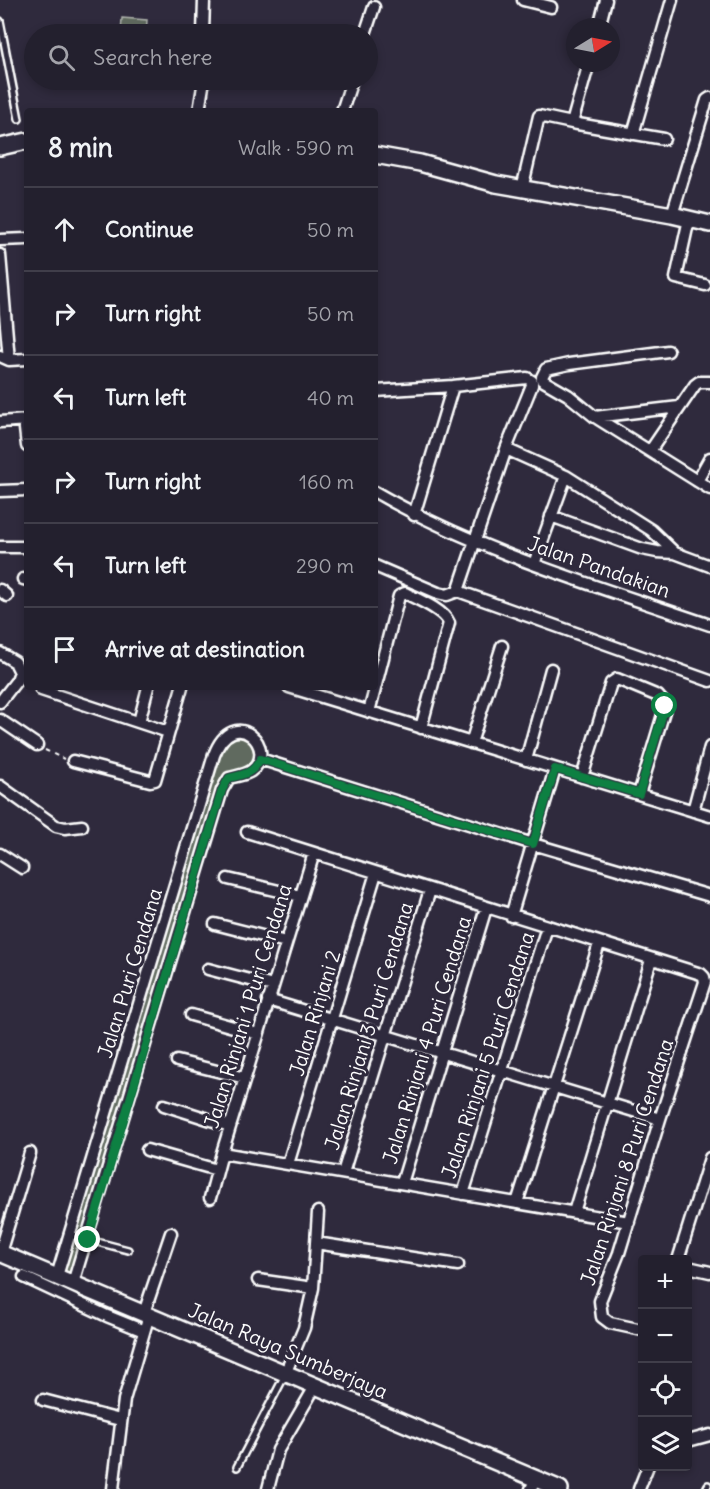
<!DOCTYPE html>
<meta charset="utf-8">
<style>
body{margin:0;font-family:Delius,sans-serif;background:#2f2d3a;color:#f1f3f6}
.controls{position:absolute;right:18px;bottom:18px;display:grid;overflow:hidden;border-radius:6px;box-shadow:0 3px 9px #0003}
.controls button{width:54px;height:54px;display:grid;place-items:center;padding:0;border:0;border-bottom:2px solid #403e4a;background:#23202e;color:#f1f3f6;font:30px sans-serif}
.compass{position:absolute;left:566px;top:18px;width:54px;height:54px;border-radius:50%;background:#23202e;box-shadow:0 3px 9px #0003;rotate:80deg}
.stop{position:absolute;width:18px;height:18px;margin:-14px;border:4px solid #0b8043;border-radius:50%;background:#fff}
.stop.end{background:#0b8043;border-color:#fff;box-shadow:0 2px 6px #0008}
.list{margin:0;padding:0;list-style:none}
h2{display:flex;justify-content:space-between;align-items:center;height:78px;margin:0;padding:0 24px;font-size:26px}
h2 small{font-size:20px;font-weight:400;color:#a3a3aa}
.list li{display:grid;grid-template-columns:39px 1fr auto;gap:18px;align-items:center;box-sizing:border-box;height:84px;padding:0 24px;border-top:2px solid #403e4a}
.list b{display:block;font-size:22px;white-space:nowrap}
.list em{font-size:20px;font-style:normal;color:#a3a3aa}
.icon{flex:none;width:33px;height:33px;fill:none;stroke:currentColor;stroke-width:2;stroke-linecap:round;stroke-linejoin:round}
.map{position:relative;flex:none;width:710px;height:1489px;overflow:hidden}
.search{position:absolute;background:#23202e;box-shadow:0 3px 9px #0003;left:24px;top:24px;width:354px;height:66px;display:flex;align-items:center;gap:15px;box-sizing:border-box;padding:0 21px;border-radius:33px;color:#a3a3aa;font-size:22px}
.panel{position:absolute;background:#23202e;box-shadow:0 3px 9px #0003;left:24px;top:108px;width:354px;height:582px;border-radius:6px}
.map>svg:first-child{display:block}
.green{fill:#616a5e;stroke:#b0b4ae;stroke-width:1.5}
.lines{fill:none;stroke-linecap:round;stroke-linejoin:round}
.lane-casing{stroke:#fff;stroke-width:10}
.street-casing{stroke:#fff;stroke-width:15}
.secondary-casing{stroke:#fff;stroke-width:20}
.path{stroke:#fff;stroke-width:2;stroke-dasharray:4.5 4.5;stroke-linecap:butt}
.lane{stroke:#2f2a3d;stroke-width:5}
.street{stroke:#2f2a3d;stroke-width:10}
.secondary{stroke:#2f2a3d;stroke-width:15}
.route{stroke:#0b8043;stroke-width:8}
.labels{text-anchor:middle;stroke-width:6;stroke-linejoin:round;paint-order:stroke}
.street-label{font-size:20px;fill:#fff;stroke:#2f2a3d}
</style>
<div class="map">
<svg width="710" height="1489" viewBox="0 0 710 1489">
<rect width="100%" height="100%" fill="#2f2a3d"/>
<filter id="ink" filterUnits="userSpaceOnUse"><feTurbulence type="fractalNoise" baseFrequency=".0167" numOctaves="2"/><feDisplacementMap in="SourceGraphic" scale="12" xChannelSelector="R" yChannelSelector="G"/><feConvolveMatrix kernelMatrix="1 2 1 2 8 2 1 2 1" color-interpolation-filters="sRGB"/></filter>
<g filter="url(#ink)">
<path class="green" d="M 122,18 L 147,20 L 146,34 L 121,34 Z
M 223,736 L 252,736 L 257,764 L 229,778 L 73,1283 L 57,1276 Z"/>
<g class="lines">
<defs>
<path id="lane" d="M 0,21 L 19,119
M 70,1235 L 128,1250
M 237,1467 L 285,1375
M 706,1489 L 708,1485"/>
<path id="street" d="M 523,0 L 551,7
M 599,27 L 606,0
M 203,34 L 204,0
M 365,34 L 374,7
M 199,111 L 204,80
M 342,111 L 352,80
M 572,123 L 589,63
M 633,134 L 672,0
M 522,189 L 539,116 L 572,123 L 664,139
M 672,215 L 707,100 L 710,98
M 689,219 L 676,278 L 705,285
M 0,240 L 27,239
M 0,255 L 9,360
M 668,351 L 569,364 L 546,369 L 542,377 L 542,380 L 568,395 L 595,417 L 710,489
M 0,356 L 9,360 L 27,359
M 375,391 L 453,386 L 527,378 L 532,381 L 532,385 L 506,449 L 458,591
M 595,417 L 679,407
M 24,420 L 27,446
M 0,422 L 27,420
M 506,449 L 566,476 L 651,530 L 675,553
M 650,451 L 695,385 L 699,382 L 710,382
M 697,481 L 710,458
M 0,491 L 27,490
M 375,492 C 479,552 597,586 710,625
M 414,515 L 453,386
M 551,516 L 642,549 L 657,552 L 675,553 L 710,566
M 0,547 L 27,547
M 534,564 L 566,476
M 375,566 L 438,593 L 447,595 L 458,591 L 710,681
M 23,579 L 27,580
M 0,590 L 7,596
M 0,653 L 15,662 L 20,672 L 17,680 L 0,702
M 289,687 L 710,816
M 41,690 L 168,732
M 369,712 L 399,596 L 405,593 C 417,599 444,610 449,623 L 421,728
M 0,720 L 37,745
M 139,722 L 148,687
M 471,743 L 502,646
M 260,759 L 533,844 L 710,896
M 526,760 L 551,669
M 73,761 L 150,781 L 155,780 L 182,687
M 582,777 L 611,683 L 617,679 L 658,696 L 664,703 L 665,708 L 639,794
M 0,786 L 56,826 L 65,828 L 82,826
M 693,811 L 710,747
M 247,832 L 701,974 L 704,977 L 705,982 L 660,1119 L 619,1253 L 600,1301 L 602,1317 L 610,1323 L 642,1330
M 0,854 L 22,868
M 228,879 L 300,896
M 511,916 L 555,769
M 215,924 L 286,942
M 208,969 L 273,986
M 268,1000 L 660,1119
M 191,1015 L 258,1034
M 177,1061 L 245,1078
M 164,1105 L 230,1126
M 147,1150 L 217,1170
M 222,1153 L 629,1222
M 288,1164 L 376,873
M 343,1173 L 430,890
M 402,1183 L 486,908
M 463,1194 L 547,927
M 210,1198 L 222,1153 L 314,853
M 517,1203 L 599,944
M 574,1212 L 651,960
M 316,1243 L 318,1212
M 0,1253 L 30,1153
M 678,1260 L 710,1158
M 688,1267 L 710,1272
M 57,1276 L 214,755 C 234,702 280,750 251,771 C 245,775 236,776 229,778 L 222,790 L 73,1283
M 24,1277 L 107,1316 L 144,1331
M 258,1280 L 313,1288
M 144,1313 L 171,1233
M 285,1374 L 304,1328 L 313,1288 L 316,1243 L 458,1265
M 43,1400 L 120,1420
M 688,1441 L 710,1435
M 113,1489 L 124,1400 L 149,1315
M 268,1489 L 278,1450 L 316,1385
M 531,1489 L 536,1478
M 639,1489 L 648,1466"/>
<path id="secondary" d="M 0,147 L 27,141
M 375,155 L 420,163 L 496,184 L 672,215 L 710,224
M 0,1253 L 560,1489"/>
</defs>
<use href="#lane" class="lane-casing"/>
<use href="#street" class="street-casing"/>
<use href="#secondary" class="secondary-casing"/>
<path class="path" d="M 45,750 L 64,759"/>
<use href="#lane" class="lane"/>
<use href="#street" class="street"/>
<use href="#secondary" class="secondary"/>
</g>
</g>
<g class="lines" filter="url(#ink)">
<path class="route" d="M 88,1240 L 222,790 L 229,778 C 243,775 254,773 260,759 L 533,844 L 555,769 L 639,794 L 665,706"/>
</g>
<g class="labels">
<g class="street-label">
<text transform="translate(599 567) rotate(19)" y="7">Jalan Pandakian</text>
<text transform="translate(130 973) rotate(-73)" y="7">Jalan Puri Cendana</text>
<text transform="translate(248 1006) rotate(-73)" y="7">Jalan Rinjani 1 Puri Cendana</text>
<text transform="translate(315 1013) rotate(-73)" y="7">Jalan Rinjani 2</text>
<text transform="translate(369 1026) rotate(-73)" y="7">Jalan Rinjani 3 Puri Cendana</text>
<text transform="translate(427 1040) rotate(-73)" y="7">Jalan Rinjani 4 Puri Cendana</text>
<text transform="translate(488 1055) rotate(-72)" y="7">Jalan Rinjani 5 Puri Cendana</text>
<text transform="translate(627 1162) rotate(-72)" y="7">Jalan Rinjani 8 Puri Cendana</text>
<text transform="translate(288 1351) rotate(23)" y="7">Jalan Raya Sumberjaya</text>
</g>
</g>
</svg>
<div class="controls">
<button>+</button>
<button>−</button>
<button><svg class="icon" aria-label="locate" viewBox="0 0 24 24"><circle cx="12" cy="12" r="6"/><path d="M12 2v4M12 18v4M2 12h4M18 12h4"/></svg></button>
<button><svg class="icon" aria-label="layers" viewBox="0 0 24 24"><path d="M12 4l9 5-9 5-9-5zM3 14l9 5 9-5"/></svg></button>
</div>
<svg class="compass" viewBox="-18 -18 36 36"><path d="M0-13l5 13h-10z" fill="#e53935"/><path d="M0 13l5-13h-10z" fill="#a3a3aa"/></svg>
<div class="stop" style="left:665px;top:706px"></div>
<div class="stop end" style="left:88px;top:1240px"></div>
<div class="search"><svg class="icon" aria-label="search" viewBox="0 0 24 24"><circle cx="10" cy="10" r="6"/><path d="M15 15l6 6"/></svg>Search here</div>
<section class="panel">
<h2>8 min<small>Walk · 590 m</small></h2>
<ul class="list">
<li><svg class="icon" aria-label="ahead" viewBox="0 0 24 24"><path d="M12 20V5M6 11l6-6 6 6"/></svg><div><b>Continue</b></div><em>50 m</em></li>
<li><svg class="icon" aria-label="right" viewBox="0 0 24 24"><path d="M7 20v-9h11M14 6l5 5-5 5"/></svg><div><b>Turn right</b></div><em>50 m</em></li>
<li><svg class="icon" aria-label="left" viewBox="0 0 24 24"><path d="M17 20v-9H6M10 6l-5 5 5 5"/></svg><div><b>Turn left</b></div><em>40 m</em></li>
<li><svg class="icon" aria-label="right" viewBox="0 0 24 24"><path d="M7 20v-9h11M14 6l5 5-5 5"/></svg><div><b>Turn right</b></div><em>160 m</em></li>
<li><svg class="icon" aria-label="left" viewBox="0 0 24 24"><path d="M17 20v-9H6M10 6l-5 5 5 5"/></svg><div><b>Turn left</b></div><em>290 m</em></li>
<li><svg class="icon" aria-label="arrive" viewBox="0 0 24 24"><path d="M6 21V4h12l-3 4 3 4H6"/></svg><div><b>Arrive at destination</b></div></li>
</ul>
</section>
</div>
